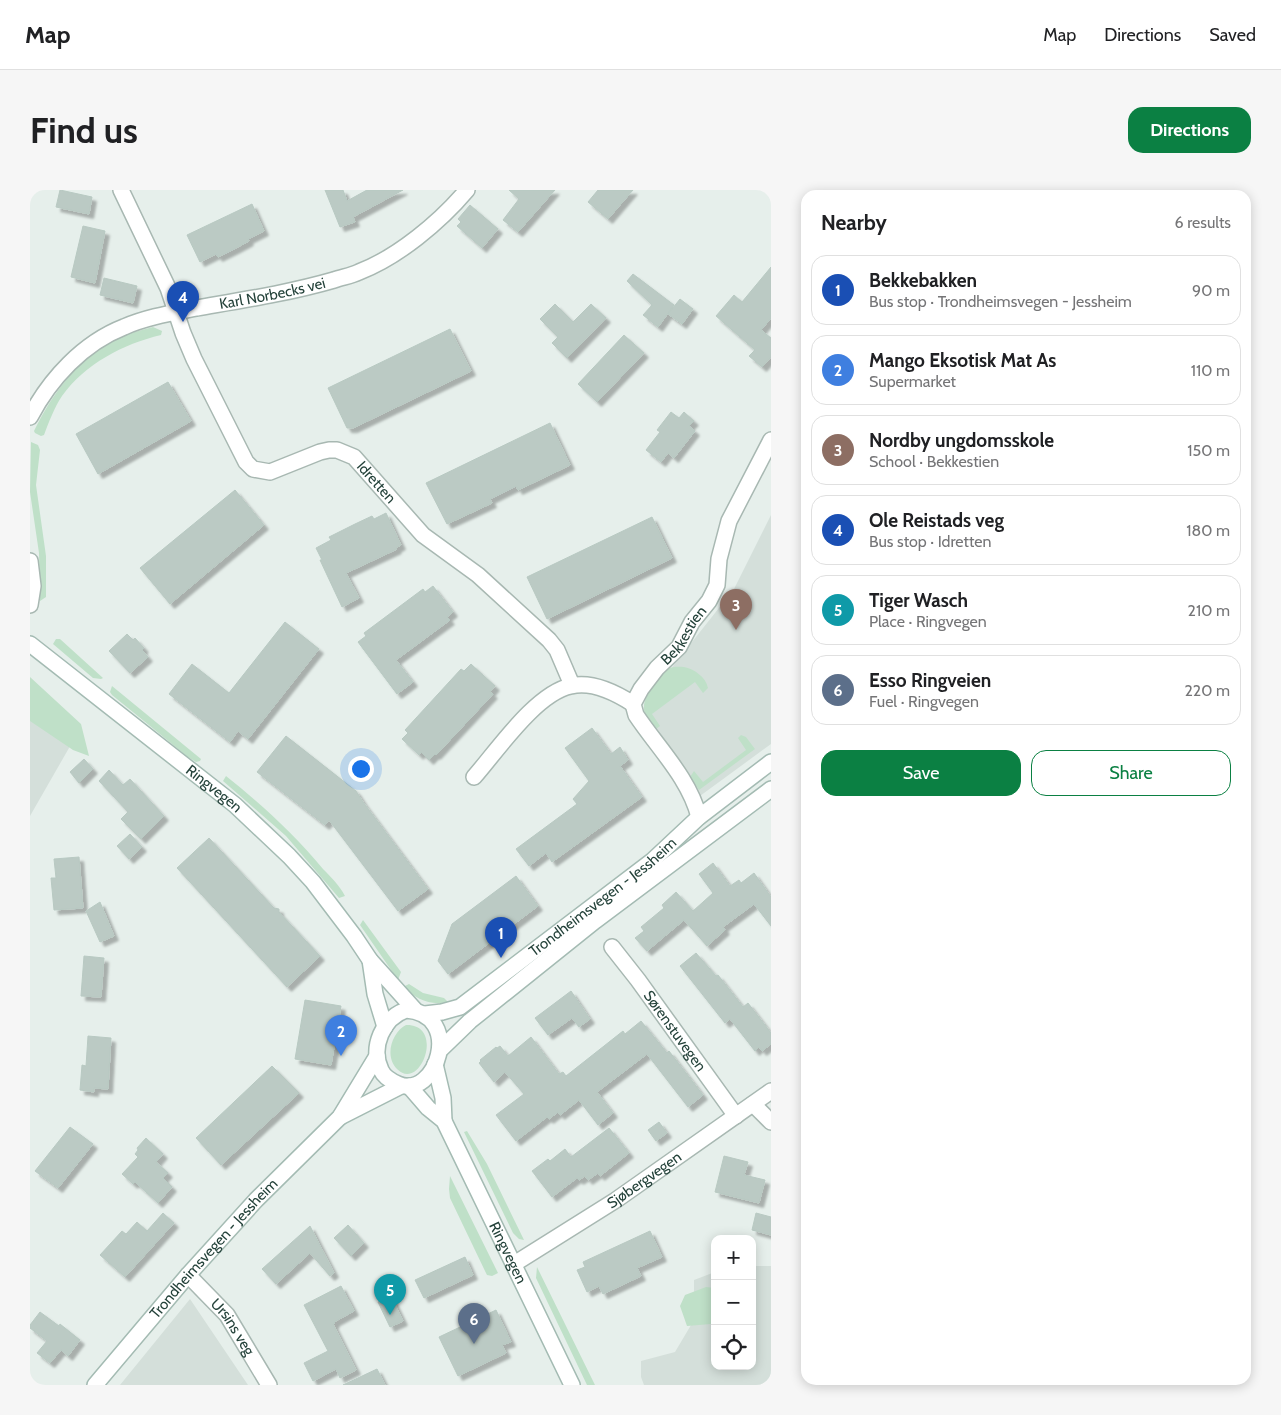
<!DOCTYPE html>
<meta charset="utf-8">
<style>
body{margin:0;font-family:Cabin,sans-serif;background:#f6f6f6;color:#202124}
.controls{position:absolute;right:15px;bottom:15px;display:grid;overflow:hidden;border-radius:10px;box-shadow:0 2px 12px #0003}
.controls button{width:45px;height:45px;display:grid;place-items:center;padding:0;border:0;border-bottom:1px solid #e0e0e0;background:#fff;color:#202124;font:25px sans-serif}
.you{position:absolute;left:330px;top:578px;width:18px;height:18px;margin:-12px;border:4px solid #fff;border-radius:50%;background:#1a73e8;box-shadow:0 0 0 8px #1a73e833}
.badge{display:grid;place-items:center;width:32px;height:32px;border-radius:50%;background:#0b8043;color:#fff;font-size:16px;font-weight:700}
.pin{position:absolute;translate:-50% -41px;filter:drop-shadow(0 1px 2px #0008)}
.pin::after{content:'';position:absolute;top:26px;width:18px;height:15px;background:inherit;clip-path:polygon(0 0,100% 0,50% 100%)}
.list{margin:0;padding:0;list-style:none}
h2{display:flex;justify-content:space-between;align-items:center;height:65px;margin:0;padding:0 20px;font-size:21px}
h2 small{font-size:16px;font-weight:400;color:#757577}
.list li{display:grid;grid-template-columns:32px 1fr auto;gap:15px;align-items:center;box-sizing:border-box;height:70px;margin:0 10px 10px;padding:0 10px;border:1px solid #e0e0e0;border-radius:15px}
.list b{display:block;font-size:19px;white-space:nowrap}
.list p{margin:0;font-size:16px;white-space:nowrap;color:#757577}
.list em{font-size:16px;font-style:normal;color:#757577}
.actions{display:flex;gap:10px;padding:15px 20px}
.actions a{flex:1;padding:11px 0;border:1px solid #0b8043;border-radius:15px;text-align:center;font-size:18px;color:#0b8043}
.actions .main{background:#0b8043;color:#fff}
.icon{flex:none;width:28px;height:28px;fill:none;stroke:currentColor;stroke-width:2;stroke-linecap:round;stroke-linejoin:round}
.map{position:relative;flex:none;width:741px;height:1195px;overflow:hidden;border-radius:15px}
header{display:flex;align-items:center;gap:30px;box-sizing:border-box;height:70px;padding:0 25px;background:#fff;border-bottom:1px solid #e0e0e0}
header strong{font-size:24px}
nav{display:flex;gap:28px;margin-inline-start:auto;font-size:18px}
.intro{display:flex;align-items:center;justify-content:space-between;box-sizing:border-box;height:120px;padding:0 30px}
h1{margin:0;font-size:35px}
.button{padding:12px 22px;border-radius:15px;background:#0b8043;color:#fff;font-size:18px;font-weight:700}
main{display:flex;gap:30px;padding:0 30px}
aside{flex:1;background:#fff;border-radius:15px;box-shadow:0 2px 12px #0003}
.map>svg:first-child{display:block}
.built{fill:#d4dfda}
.green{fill:#bfe0c8}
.building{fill:#bbcac4;stroke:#b8c9c2;filter:url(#shadow)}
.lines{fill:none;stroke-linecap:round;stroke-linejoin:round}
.street-casing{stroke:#a8b8b2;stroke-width:18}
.secondary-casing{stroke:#a4bbb3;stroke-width:18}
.street{stroke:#fff;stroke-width:15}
.secondary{stroke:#fff;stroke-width:15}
.labels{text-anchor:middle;stroke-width:4;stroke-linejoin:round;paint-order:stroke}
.street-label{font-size:15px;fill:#24423a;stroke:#f7fbf9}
</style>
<header>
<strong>Map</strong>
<nav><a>Map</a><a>Directions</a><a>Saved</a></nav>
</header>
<div class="intro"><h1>Find us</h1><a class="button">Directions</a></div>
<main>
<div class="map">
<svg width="741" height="1195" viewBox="0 0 741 1195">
<defs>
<filter id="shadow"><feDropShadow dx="4.5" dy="4.5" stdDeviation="1" flood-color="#0004"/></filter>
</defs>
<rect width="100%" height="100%" fill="#e6efeb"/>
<path class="built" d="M 741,325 L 741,554 L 659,614 L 614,530 L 639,481 L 704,399 Z
M 0,522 L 43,551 L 0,626 Z
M 722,1076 L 741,1076 L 741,1195 L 614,1195 L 611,1187 L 611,1171 L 645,1162 L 664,1130 L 664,1090 L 685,1082 L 685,1176 L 722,1176 Z
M 160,1109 L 218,1195 L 90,1195 Z"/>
<path class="green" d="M 123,137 L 132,141 L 131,145 C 93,154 55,174 32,206 C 24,218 19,232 14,245 L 11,246 L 5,243 L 4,241 C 24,200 51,165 93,146 C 102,142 113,140 123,137 Z
M 1,252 L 8,255 L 10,260 L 6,295 L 16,366 L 16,407 L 10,411 L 9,363 L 0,302 Z
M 26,449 L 30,449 L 73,488 L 71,489 L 63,488 L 23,454 Z
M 654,477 C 664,479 676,487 678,498 L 673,503 L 665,492 L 622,524 L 630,536 L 626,539 L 623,538 C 618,531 613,524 614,516 C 614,507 630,483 638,479 C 643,476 649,477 654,477 Z
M 0,487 L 51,534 L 59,566 L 43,560 L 0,531 Z
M 82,496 L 171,569 L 170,571 L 166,572 L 158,567 L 82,505 L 80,502 Z
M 711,545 L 716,547 L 725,559 L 669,600 L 660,587 L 664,581 L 673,592 L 716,560 L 708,548 Z
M 196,586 C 231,614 264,644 293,679 C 301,687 310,696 315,706 L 309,708 L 256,646 L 193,591 Z
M 333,730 L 371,782 L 368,790 L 330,735 Z
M 379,794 L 393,803 L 414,808 L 418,812 C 400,816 386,809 373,797 Z
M 376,835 C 416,834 390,903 367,879 C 354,866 362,842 376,835 Z
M 437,941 L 457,974 L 494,1050 L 489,1049 L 483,1043 L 434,942 Z
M 420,986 L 468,1083 L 462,1086 L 457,1085 L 455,1081 L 420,1008 L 419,999 Z
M 507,1077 L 565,1195 L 557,1195 L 506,1088 Z
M 676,1097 L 685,1098 L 685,1131 L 681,1134 L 657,1136 L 650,1116 L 655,1105 Z"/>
<path class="building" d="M 30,0 L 62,7 L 59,24 L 26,17 Z
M 295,0 L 313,0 L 317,11 L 337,0 L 373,0 L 323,27 L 325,32 L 310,37 Z
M 479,0 L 525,0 L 488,42 L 473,30 L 489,9 Z
M 568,0 L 603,0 L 578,29 L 558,12 Z
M 222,14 L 234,41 L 218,49 L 219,51 L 206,58 L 188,67 L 186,64 L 170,72 L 157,45 Z
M 440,15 L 468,39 L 452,58 L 427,36 L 431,32 L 428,29 Z
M 53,36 L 75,41 L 65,93 L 41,87 Z
M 741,77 L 741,128 L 731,140 L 741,148 L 741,167 L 732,177 L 719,166 L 725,160 L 686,126 L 704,105 L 712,112 Z
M 603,84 L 644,115 L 628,137 L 613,125 L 622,115 L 597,91 Z
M 74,88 L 107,96 L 103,113 L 70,105 Z
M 650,109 L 663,119 L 652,134 L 638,124 Z
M 525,114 L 543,132 L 561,114 L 576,128 L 537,168 L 522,153 L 528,147 L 510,129 Z
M 420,139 L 441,181 L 323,238 L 317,238 L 298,198 Z
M 594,145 L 614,163 L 567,212 L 548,194 Z
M 138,192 L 161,231 L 68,284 L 46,244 Z
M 641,222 L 649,228 L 654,222 L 664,231 L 659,236 L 665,241 L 644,268 L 638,263 L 631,272 L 616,260 L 630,242 L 627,240 Z
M 520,233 L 540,275 L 488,300 L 486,296 L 460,309 L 462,313 L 417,334 L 396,293 Z
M 205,300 L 234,335 L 140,414 L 110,378 Z
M 356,323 L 371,355 L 366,358 L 367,359 L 316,383 L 329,408 L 312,417 L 290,370 L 292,370 L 286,358 L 301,350 L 299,347 L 325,334 L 342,326 L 344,329 Z
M 622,327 L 642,368 L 517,429 L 497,387 Z
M 403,396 L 423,422 L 417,427 L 420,430 L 366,470 L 383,492 L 367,504 L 328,452 L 336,446 L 334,443 L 393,399 L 395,402 Z
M 255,432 L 289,459 L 218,549 L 208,541 L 200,552 L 139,504 L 162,474 L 199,503 Z
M 97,444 L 103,450 L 105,448 L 114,458 L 112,460 L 118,467 L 100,483 L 79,461 Z
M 441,474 L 465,496 L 460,502 L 463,504 L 406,565 L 405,564 L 399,570 L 391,562 L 389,565 L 372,549 L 378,543 L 375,540 L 431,479 L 434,481 Z
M 562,538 L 581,564 L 590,557 L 598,570 L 590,576 L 612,607 L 522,672 L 516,663 L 499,676 L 486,659 L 547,614 L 543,609 L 559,591 L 535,558 Z
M 256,546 L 326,601 L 333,612 L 398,699 L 368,721 L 299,630 L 295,635 L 227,582 Z
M 54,569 L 63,579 L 49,593 L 40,582 Z
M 79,580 L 93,595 L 100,589 L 134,626 L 111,649 L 91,629 L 98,622 L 69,591 Z
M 100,644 L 112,657 L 99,669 L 87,656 Z
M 179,648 L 244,718 L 249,719 L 249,722 L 290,766 L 257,797 L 147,678 Z
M 49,667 L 53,718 L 24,720 L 21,688 L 26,688 L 24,669 Z
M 683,673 L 700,696 L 709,690 L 711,693 L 724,683 L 741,707 L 741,736 L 724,714 L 693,737 L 695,740 L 677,756 L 654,730 L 617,761 L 605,748 L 614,741 L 611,737 L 634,718 L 632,715 L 646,702 L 663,721 L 683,703 L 669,684 Z
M 486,686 L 508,716 L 418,784 L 408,771 L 422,734 Z
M 70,712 L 84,746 L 70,752 L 56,721 Z
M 666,763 L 686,786 L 688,785 L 713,817 L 718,813 L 741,843 L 741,854 L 732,861 L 729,857 L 725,861 L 700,829 L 695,833 L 650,776 Z
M 54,766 L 74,768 L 71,807 L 51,806 Z
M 541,801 L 560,829 L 549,837 L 542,828 L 518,845 L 505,828 Z
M 275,810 L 311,816 L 301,875 L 265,869 Z
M 611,831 L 637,863 L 639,861 L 673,905 L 658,917 L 617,864 L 567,902 L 583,923 L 568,935 L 549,910 L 530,925 L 528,922 L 519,929 L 517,927 L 486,951 L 466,925 L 494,904 L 475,882 L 464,892 L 449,873 L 451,871 L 450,870 L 466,857 L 467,858 L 470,856 L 478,866 L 501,847 L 529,884 L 533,882 L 536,886 L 593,841 L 595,844 Z
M 58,846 L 81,848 L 78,899 L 64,898 L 64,902 L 50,900 L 52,875 L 56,876 Z
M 242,876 L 269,903 L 191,975 L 166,948 Z
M 629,932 L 637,943 L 626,951 L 618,940 Z
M 40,937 L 63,954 L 28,998 L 5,981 Z
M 579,938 L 599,963 L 570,986 L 568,983 L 558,990 L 555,986 L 549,990 L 547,988 L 522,1007 L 502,981 L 518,969 L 520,971 L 535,959 L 541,967 Z
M 116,948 L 133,964 L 126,972 L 138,983 L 133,988 L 142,997 L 128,1013 L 105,992 L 103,994 L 92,984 L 108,967 L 105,964 L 108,960 L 107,958 Z
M 694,966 L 718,972 L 714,985 L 735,990 L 729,1013 L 685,1002 Z
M 133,1023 L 144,1033 L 95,1087 L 70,1065 L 92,1041 L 96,1044 L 107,1032 L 117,1041 Z
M 726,1023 L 741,1027 L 741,1045 L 722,1040 Z
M 318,1035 L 334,1053 L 321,1066 L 304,1048 Z
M 280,1036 L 304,1083 L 300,1086 L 280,1063 L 246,1094 L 232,1079 Z
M 620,1041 L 632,1067 L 607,1078 L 611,1086 L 573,1104 L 569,1096 L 557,1102 L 547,1080 L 555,1077 L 553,1072 Z
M 435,1067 L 443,1085 L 394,1108 L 385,1090 Z
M 311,1096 L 324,1121 L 304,1132 L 305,1133 L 303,1134 L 326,1180 L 310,1188 L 306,1179 L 283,1191 L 274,1173 L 298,1161 L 274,1115 Z
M 361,1106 L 373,1131 L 360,1137 L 348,1112 Z
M 466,1120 L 481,1152 L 472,1155 L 476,1163 L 428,1186 L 409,1147 Z
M 10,1122 L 29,1136 L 30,1134 L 50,1150 L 38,1166 L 31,1160 L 20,1173 L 7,1163 L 17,1151 L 0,1138 L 0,1135 Z
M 347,1179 L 355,1195 L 313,1195 Z"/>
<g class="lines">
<defs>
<g id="street">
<path id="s1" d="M 91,0 L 138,98 L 153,143 L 164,169 L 216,272 L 223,279 L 240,282 L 290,262 L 299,260 L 307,260 L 324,267 L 393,345 L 448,385 L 519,450 L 527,460 L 542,495"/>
<path id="s2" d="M 0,227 C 20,189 53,153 94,137 C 117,127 142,123 167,118 C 213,110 259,103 304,90 C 312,87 321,86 329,82 C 368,67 410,32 437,0"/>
<path d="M 0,371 L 3,396 L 0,415"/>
<path d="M 444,587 C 467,561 506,503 541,496 C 562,491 586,503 603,514"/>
<path id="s3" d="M 669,627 C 659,588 628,558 606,525 L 603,514 L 611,499 L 627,478 L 649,457 L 662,432 L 679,411 L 687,395 L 689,369 L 699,331 L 741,250"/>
<path id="s4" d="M 582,757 L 608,790 L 706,926"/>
<path d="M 723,914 L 741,932"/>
<path id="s5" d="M 484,1074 L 586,1010 L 741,901"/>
<path id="s6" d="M 158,1085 L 197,1125 L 239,1195"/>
</g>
<g id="secondary">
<path id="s7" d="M 0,454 L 205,615 L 259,666 L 283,692 L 324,746 L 340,770 L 385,820"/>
<path d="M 340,770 L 345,804 L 355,837"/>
<path d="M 376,820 C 435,824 406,911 368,894 C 361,891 354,887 351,880 C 340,857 353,828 376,820 Z"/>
<path id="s8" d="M 395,824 L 412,822 L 430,817 L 622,671 L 669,627 L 741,572"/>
<path d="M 410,860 L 440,831 L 565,731 L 741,599"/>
<path d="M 405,874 L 413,908 L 414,931"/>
<path id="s9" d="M 379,896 L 398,918 L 414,931 L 542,1195"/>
<path d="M 310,927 L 371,896"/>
<path id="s10" d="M 65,1195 L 158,1085 L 226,1010 L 310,927 L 347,866"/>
</g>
</defs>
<use href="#street" class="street-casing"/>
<use href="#secondary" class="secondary-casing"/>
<use href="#street" class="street"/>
<use href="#secondary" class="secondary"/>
</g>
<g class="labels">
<g class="street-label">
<text dy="5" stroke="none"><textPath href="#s2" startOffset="285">Karl Norbecks vei</textPath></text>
<text dy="5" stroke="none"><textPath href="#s1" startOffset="450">Idretten</textPath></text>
<text dy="5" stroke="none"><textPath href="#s3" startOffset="218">Bekkestien</textPath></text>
<text dy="5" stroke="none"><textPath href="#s7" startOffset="234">Ringvegen</textPath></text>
<text dy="5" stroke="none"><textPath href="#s8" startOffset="216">Trondheimsvegen - Jessheim</textPath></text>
<text dy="5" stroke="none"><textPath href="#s4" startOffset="105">Sørenstuvegen</textPath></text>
<text dy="5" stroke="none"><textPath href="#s5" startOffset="155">Sjøbergvegen</textPath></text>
<text dy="5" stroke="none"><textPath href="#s10" startOffset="181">Trondheimsvegen - Jessheim</textPath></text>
<text dy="5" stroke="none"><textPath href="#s9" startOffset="196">Ringvegen</textPath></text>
<text dy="5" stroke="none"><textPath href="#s6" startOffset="69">Ursins veg</textPath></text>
</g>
</g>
</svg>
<div class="controls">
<button>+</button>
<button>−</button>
<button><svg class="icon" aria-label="locate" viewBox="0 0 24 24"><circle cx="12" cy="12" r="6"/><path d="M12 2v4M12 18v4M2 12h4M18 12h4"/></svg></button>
</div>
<div class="you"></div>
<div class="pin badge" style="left:471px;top:768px;background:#1a4fb4">1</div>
<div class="pin badge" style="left:311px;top:866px;background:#3f7fe0">2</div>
<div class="pin badge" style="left:706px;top:440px;background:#8d6e63">3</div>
<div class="pin badge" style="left:153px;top:132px;background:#1a4fb4">4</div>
<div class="pin badge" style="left:360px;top:1125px;background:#0f9aa8">5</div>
<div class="pin badge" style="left:444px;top:1154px;background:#5c6f8a">6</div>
</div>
<aside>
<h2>Nearby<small>6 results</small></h2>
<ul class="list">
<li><span class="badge" style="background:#1a4fb4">1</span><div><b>Bekkebakken</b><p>Bus stop · Trondheimsvegen - Jessheim</p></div><em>90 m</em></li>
<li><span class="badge" style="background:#3f7fe0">2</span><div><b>Mango Eksotisk Mat As</b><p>Supermarket</p></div><em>110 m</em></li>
<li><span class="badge" style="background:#8d6e63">3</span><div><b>Nordby ungdomsskole</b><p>School · Bekkestien</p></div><em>150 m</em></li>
<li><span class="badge" style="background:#1a4fb4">4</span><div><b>Ole Reistads veg</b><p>Bus stop · Idretten</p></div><em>180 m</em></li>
<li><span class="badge" style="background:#0f9aa8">5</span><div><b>Tiger Wasch</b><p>Place · Ringvegen</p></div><em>210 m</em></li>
<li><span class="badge" style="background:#5c6f8a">6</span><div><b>Esso Ringveien</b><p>Fuel · Ringvegen</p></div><em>220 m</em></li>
</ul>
<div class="actions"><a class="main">Save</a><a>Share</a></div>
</aside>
</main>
